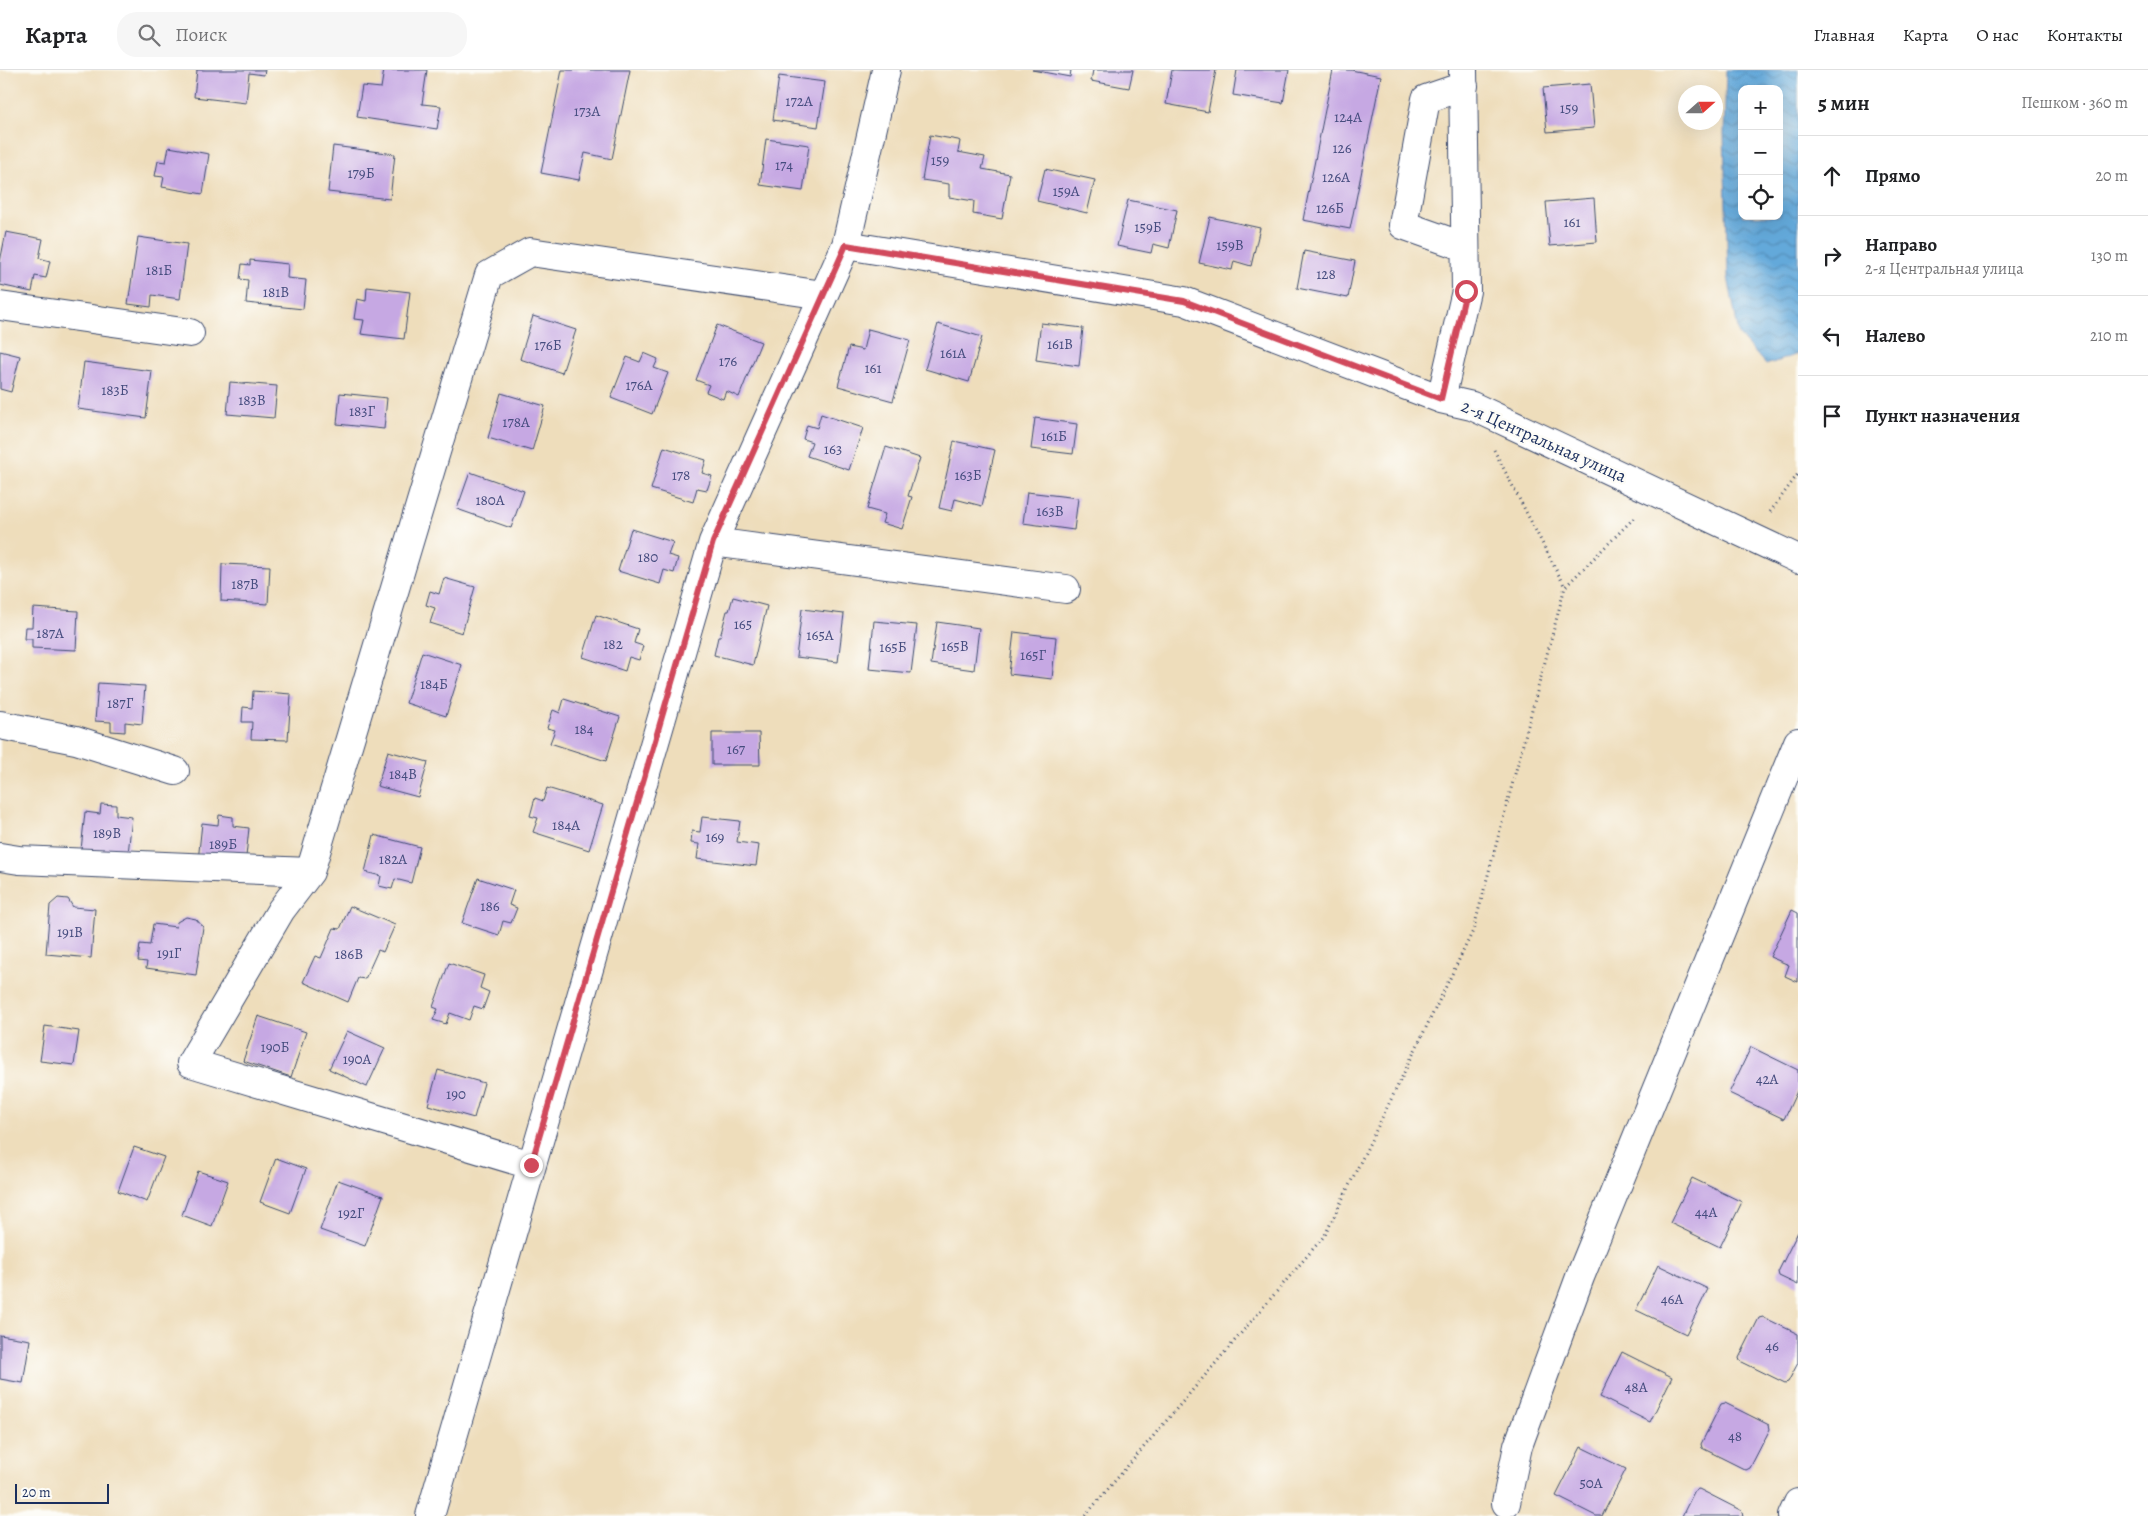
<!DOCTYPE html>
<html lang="ru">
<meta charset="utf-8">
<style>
body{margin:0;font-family:Alegreya,serif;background:#f6f6f6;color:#202124}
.controls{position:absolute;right:15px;top:15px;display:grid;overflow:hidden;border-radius:10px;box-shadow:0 5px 20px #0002}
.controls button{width:45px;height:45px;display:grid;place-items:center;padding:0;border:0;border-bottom:1px solid #e0e0e0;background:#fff;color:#202124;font:25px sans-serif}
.compass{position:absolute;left:1678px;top:15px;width:45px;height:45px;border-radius:50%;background:#fff;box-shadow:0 5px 20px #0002;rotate:69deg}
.scale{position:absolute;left:15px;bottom:12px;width:94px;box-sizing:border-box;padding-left:5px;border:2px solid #1b2f5e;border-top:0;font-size:14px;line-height:18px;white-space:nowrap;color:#1b2f5e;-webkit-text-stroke:4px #fdfcf7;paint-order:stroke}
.stop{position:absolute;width:15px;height:15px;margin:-11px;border:4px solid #d1495b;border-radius:50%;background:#fff}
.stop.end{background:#d1495b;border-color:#fff;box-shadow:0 1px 5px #0008}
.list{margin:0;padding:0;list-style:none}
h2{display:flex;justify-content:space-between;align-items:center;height:65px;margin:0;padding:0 20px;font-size:21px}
h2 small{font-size:16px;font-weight:400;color:#757577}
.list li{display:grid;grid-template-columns:32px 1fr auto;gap:15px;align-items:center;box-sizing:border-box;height:80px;padding:0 20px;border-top:1px solid #e0e0e0}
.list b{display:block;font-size:19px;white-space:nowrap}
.list p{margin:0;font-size:16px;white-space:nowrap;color:#757577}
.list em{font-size:16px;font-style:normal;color:#757577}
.icon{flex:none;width:28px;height:28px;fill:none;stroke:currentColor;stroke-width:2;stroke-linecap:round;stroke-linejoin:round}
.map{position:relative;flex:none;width:1798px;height:1446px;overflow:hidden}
header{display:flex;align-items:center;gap:30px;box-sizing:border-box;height:70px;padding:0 25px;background:#fff;border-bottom:1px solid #e0e0e0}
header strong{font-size:24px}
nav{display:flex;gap:28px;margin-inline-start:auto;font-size:18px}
.search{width:350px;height:45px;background:#f6f6f6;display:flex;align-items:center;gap:12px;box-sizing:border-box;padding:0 18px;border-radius:20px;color:#757577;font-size:19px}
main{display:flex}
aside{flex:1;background:#fff}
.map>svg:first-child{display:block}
.water{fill:url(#water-waves);stroke:#406c9c;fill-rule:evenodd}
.building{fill:#c6a8e3}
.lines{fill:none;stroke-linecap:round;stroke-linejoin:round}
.minor-casing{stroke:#3b496c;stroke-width:30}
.path{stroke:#3b496c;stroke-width:3;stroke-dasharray:1 4;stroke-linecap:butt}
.minor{stroke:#fff;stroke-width:28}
.route{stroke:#d1495b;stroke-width:6}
.labels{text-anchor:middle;stroke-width:5;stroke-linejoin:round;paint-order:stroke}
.number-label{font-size:15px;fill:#464d7f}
.street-label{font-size:18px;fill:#1b2f5e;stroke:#fdfcf7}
</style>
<header>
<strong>Карта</strong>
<div class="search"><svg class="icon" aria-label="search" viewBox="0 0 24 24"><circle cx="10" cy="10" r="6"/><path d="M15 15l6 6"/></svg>Поиск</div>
<nav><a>Главная</a><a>Карта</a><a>О нас</a><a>Контакты</a></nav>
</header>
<main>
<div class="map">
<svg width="1798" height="1446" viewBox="0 0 1798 1446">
<defs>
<pattern id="water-waves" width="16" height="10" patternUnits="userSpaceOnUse" patternTransform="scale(1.25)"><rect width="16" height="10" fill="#64a9da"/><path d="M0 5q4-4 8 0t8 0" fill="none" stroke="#528ab4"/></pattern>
</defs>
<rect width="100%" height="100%" fill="#fdfcf7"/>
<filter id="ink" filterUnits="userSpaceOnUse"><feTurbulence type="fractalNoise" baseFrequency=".02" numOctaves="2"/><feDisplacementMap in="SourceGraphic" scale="10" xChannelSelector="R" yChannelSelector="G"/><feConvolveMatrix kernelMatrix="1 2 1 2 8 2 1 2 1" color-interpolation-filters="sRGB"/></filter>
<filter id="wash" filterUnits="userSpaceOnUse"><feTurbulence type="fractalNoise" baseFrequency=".0096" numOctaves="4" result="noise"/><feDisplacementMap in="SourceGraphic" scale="20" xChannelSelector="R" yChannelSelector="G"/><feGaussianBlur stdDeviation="1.12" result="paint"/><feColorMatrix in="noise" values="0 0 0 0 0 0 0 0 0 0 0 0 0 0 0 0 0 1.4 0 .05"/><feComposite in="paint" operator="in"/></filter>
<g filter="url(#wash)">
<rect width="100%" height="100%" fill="#edb"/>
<path class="water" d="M 1726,0 L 1798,0 L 1798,284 L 1766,295 L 1739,265 L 1728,207 L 1724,64 ZM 1742,19 L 1779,19 L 1779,146 L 1742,146 Z"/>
<g id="blocks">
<path class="building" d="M 197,0 L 265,0 L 264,5 L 249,3 L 246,33 L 194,27 Z
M 384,0 L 427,0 L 422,34 L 441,36 L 437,59 L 357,47 L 362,16 L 381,18 Z
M 562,0 L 630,0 L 612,89 L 585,83 L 579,110 L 541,103 Z
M 1032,0 L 1071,0 L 1070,7 Z
M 1093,0 L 1133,0 L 1129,18 L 1091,11 Z
M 1172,0 L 1216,0 L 1208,42 L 1166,34 Z
M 1237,0 L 1289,0 L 1283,33 L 1233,25 Z
M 1333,0 L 1351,0 L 1381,6 L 1350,159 L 1303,150 Z
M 779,6 L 825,12 L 818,57 L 773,50 Z
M 1590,14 L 1594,58 L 1547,62 L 1543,18 Z
M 930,65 L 958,70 L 960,71 L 958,82 L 985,87 L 982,99 L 1010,104 L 1002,149 L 973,144 L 974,131 L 949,127 L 949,114 L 922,110 Z
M 766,69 L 809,75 L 803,121 L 760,115 Z
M 333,76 L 395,84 L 390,129 L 328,122 Z
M 169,77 L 209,84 L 203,124 L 162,117 L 164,107 L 155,106 L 158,91 L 166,92 Z
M 1045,99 L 1095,110 L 1087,143 L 1037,131 Z
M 1594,128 L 1597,172 L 1550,176 L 1546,132 Z
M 1128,130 L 1177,140 L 1169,178 L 1153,174 L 1151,183 L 1117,176 Z
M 1210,147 L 1260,158 L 1251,196 L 1234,191 L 1232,200 L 1199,193 Z
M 6,162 L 43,169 L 39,188 L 50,191 L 46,208 L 35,206 L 32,222 L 0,215 L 0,192 Z
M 138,167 L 187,174 L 180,229 L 152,225 L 151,237 L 128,234 Z
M 1304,181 L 1355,191 L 1348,228 L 1297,218 Z
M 250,190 L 288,194 L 287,208 L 306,210 L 303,239 L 246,233 L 248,210 L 240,209 L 242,194 L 250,195 Z
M 367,217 L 410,222 L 404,269 L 361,264 L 364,250 L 354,249 L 357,229 L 366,231 Z
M 533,246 L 576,260 L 562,303 L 520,289 Z
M 1041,253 L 1083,258 L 1079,296 L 1036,290 Z
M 938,254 L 982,267 L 969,312 L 925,299 Z
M 717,255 L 761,272 L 739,327 L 726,321 L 723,329 L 706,322 L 709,315 L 696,310 Z
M 868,259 L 910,270 L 893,331 L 838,316 L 849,277 L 863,280 Z
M 0,281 L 20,286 L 11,322 L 0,319 Z
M 644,283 L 658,289 L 654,298 L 668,303 L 652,344 L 611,328 L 627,287 L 640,292 Z
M 84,292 L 152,301 L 146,348 L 78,339 Z
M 230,312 L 277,316 L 274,348 L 227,344 Z
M 340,323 L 387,328 L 384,359 L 337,354 Z
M 501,323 L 545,336 L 532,381 L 488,368 Z
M 821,344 L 863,358 L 849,400 L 807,386 L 812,372 L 803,369 L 807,355 L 817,358 Z
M 1035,348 L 1077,354 L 1073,384 L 1031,379 Z
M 954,371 L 995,380 L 982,436 L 955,429 L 952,441 L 939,438 Z
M 664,377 L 706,390 L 702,403 L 712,406 L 707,420 L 697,418 L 693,432 L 651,419 Z
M 886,377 L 920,388 L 908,426 L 912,427 L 902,459 L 882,453 L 885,444 L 867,439 Z
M 470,402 L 524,421 L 511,458 L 457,439 Z
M 1027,422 L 1078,428 L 1074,460 L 1023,453 Z
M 631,459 L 673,472 L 668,485 L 678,488 L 674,503 L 664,500 L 660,514 L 618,501 Z
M 222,494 L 270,496 L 268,534 L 221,531 Z
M 444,508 L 475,517 L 462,563 L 430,553 L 435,538 L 426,535 L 430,521 L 439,524 Z
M 733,527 L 767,536 L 753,595 L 714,585 L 718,567 L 720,567 L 727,541 L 729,541 Z
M 33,538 L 78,541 L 76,580 L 32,578 L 32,569 L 24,569 L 25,557 L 32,557 Z
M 802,539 L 844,544 L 838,592 L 796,587 Z
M 596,545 L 638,559 L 634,573 L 643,576 L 639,590 L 629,587 L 625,601 L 583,587 Z
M 874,551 L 917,555 L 911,603 L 869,599 Z
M 937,552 L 979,558 L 974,600 L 931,594 Z
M 1014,562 L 1056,567 L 1052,609 L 1009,604 Z
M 422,582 L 462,595 L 446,646 L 406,633 Z
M 98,613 L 145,616 L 142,654 L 125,652 L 125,662 L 111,661 L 111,652 L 95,651 Z
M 253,621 L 291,624 L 288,670 L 251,669 L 252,652 L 242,652 L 243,637 L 252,638 Z
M 564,629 L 620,647 L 606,691 L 550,673 L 555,660 L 547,658 L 553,640 L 560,643 Z
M 712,663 L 759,663 L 760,695 L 712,695 Z
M 388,681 L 428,692 L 418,727 L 377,716 Z
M 547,718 L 603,735 L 589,780 L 533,762 L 538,748 L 530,746 L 535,728 L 543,731 Z
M 101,734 L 116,735 L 116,745 L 132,747 L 128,784 L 81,780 L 85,742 L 100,744 Z
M 219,745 L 233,747 L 233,756 L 249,758 L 245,796 L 198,791 L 202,753 L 218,755 Z
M 702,747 L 740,751 L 737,772 L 759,775 L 756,796 L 697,789 L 699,774 L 691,773 L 692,761 L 700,762 Z
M 374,765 L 420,777 L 411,813 L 395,809 L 392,819 L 379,816 L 381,806 L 365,802 Z
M 478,808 L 514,820 L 509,835 L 517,838 L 511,853 L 503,851 L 499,865 L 462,853 Z
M 58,828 L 68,829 L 73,837 L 95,839 L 91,888 L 46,884 L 50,835 Z
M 350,836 L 395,855 L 383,882 L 378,880 L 365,909 L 358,908 L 348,932 L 303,912 L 315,886 L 321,888 L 334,858 L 340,859 Z
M 1792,840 L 1798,843 L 1798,912 L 1785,906 L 1789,895 L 1770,887 Z
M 186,847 L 196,849 L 203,857 L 196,905 L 146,898 L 147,892 L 138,891 L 140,874 L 150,875 L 153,854 L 176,857 L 177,852 Z
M 449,893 L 484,905 L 480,918 L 489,922 L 483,939 L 474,936 L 469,950 L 450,943 L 446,954 L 433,950 L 438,939 L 433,937 Z
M 258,946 L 306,962 L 291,1007 L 243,991 Z
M 45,956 L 79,961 L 74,995 L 40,991 Z
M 347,961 L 385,978 L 367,1017 L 329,999 Z
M 1751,977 L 1798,1000 L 1798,1019 L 1784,1049 L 1729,1023 Z
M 438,1000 L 484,1013 L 474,1048 L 428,1035 Z
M 134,1077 L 164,1087 L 147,1132 L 118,1121 Z
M 276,1088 L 306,1099 L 290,1143 L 260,1132 Z
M 198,1101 L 228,1111 L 212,1156 L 182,1145 Z
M 1692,1108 L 1742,1132 L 1720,1177 L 1670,1153 Z
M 338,1110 L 383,1126 L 365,1176 L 320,1160 Z
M 1798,1162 L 1798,1215 L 1779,1206 L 1778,1202 Z
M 1658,1195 L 1708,1219 L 1686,1264 L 1636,1240 Z
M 1763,1247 L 1798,1264 L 1798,1293 L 1788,1312 L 1785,1313 L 1740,1291 L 1739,1288 L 1759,1248 Z
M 0,1265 L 30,1270 L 23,1313 L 0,1309 Z
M 1622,1282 L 1672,1307 L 1650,1352 L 1600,1327 Z
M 1725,1333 L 1769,1355 L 1770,1359 L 1750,1398 L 1746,1400 L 1702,1378 L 1701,1374 L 1721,1334 Z
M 1581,1377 L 1626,1399 L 1602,1446 L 1596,1446 L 1556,1426 Z
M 1699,1419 L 1742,1441 L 1743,1446 L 1682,1446 L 1695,1420 Z"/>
</g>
</g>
<g filter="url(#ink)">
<use href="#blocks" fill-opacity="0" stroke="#3b496c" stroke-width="1"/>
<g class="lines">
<defs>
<path id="minor" d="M 1464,16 L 1426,29 L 1403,155 L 1465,177
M 846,175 L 1184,231 L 1441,329 L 1472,336 L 1798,489
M 0,236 L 190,263
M 1441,329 L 1466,221 L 1463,0
M 713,472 L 1066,519
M 0,655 L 76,670 L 175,701
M 0,787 L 19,790 L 310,802
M 531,1095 L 191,993 L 281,840 L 310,802 L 489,205 L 530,182 L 823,225
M 1506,1433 L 1518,1376 L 1580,1207 L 1798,672
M 430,1446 L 713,472 L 846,175 L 886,0
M 1792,1446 L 1798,1433"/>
</defs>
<use href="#minor" class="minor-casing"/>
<path class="path" d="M 1494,380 L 1565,517
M 1770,442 L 1798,404
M 1085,1446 L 1325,1165 L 1473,861 L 1565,517 L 1636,446"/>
<use href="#minor" class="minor"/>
</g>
</g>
<g class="lines" filter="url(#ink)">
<path class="route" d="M 531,1095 L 713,472 L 846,175 L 1184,231 L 1441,329 L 1466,221"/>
</g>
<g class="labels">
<g class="number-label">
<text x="799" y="36">172А</text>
<text x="1569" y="43">159</text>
<text x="587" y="46">173А</text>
<text x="1348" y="52">124А</text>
<text x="1342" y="83">126</text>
<text x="940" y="95">159</text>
<text x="784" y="100">174</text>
<text x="361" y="108">179Б</text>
<text x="1336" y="112">126А</text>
<text x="1066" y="126">159А</text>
<text x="1330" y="143">126Б</text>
<text x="1572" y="157">161</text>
<text x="1148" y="162">159Б</text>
<text x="1230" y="180">159В</text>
<text x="159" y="205">181Б</text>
<text x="1326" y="209">128</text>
<text x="276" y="227">181В</text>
<text x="1060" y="279">161В</text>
<text x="548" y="280">176Б</text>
<text x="953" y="288">161А</text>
<text x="728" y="296">176</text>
<text x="873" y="303">161</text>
<text x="639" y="320">176А</text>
<text x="115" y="325">183Б</text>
<text x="252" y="335">183В</text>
<text x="362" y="346">183Г</text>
<text x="516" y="357">178А</text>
<text x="1054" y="371">161Б</text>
<text x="833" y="384">163</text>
<text x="681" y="410">178</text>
<text x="968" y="410">163Б</text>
<text x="490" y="435">180А</text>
<text x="1050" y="446">163В</text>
<text x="648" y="492">180</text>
<text x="245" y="519">187В</text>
<text x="743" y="559">165</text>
<text x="50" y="568">187А</text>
<text x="820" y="570">165А</text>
<text x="613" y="579">182</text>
<text x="955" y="581">165В</text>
<text x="893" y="582">165Б</text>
<text x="1033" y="590">165Г</text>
<text x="434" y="619">184Б</text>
<text x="120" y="638">187Г</text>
<text x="584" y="664">184</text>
<text x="736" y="684">167</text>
<text x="403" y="709">184В</text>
<text x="566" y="760">184А</text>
<text x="107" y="768">189В</text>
<text x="715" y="772">169</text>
<text x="223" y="779">189Б</text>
<text x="393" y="794">182А</text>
<text x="490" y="841">186</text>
<text x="70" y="867">191В</text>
<text x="169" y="888">191Г</text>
<text x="349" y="889">186В</text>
<text x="275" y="982">190Б</text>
<text x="357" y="994">190А</text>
<text x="1767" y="1014">42А</text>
<text x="456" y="1029">190</text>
<text x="1706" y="1147">44А</text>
<text x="351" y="1148">192Г</text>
<text x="1672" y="1234">46А</text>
<text x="1772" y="1281">46</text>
<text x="1636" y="1322">48А</text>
<text x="1735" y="1371">48</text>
<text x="1591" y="1418">50А</text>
</g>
<g class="street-label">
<text transform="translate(1544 371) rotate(24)" y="6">2-я Центральная улица</text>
</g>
</g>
</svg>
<div class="controls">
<button>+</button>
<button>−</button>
<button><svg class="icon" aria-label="locate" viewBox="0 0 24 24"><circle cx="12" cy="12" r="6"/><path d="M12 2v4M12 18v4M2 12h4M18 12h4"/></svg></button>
</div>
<svg class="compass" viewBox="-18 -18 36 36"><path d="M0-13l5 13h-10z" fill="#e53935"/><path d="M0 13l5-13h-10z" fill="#757577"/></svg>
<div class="scale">20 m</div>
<div class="stop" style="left:1466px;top:221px"></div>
<div class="stop end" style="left:531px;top:1095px"></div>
</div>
<aside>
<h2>5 мин<small>Пешком · 360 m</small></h2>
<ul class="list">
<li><svg class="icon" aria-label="ahead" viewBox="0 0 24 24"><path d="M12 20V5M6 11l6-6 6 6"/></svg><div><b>Прямо</b></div><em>20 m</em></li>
<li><svg class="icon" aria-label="right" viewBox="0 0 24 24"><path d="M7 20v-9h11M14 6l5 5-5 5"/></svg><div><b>Направо</b><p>2-я Центральная улица</p></div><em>130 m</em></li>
<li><svg class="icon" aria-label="left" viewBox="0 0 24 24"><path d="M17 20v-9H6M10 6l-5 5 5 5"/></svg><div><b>Налево</b></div><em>210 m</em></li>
<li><svg class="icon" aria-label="arrive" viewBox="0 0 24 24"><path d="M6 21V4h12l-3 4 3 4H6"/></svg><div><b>Пункт назначения</b></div></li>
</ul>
</aside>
</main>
